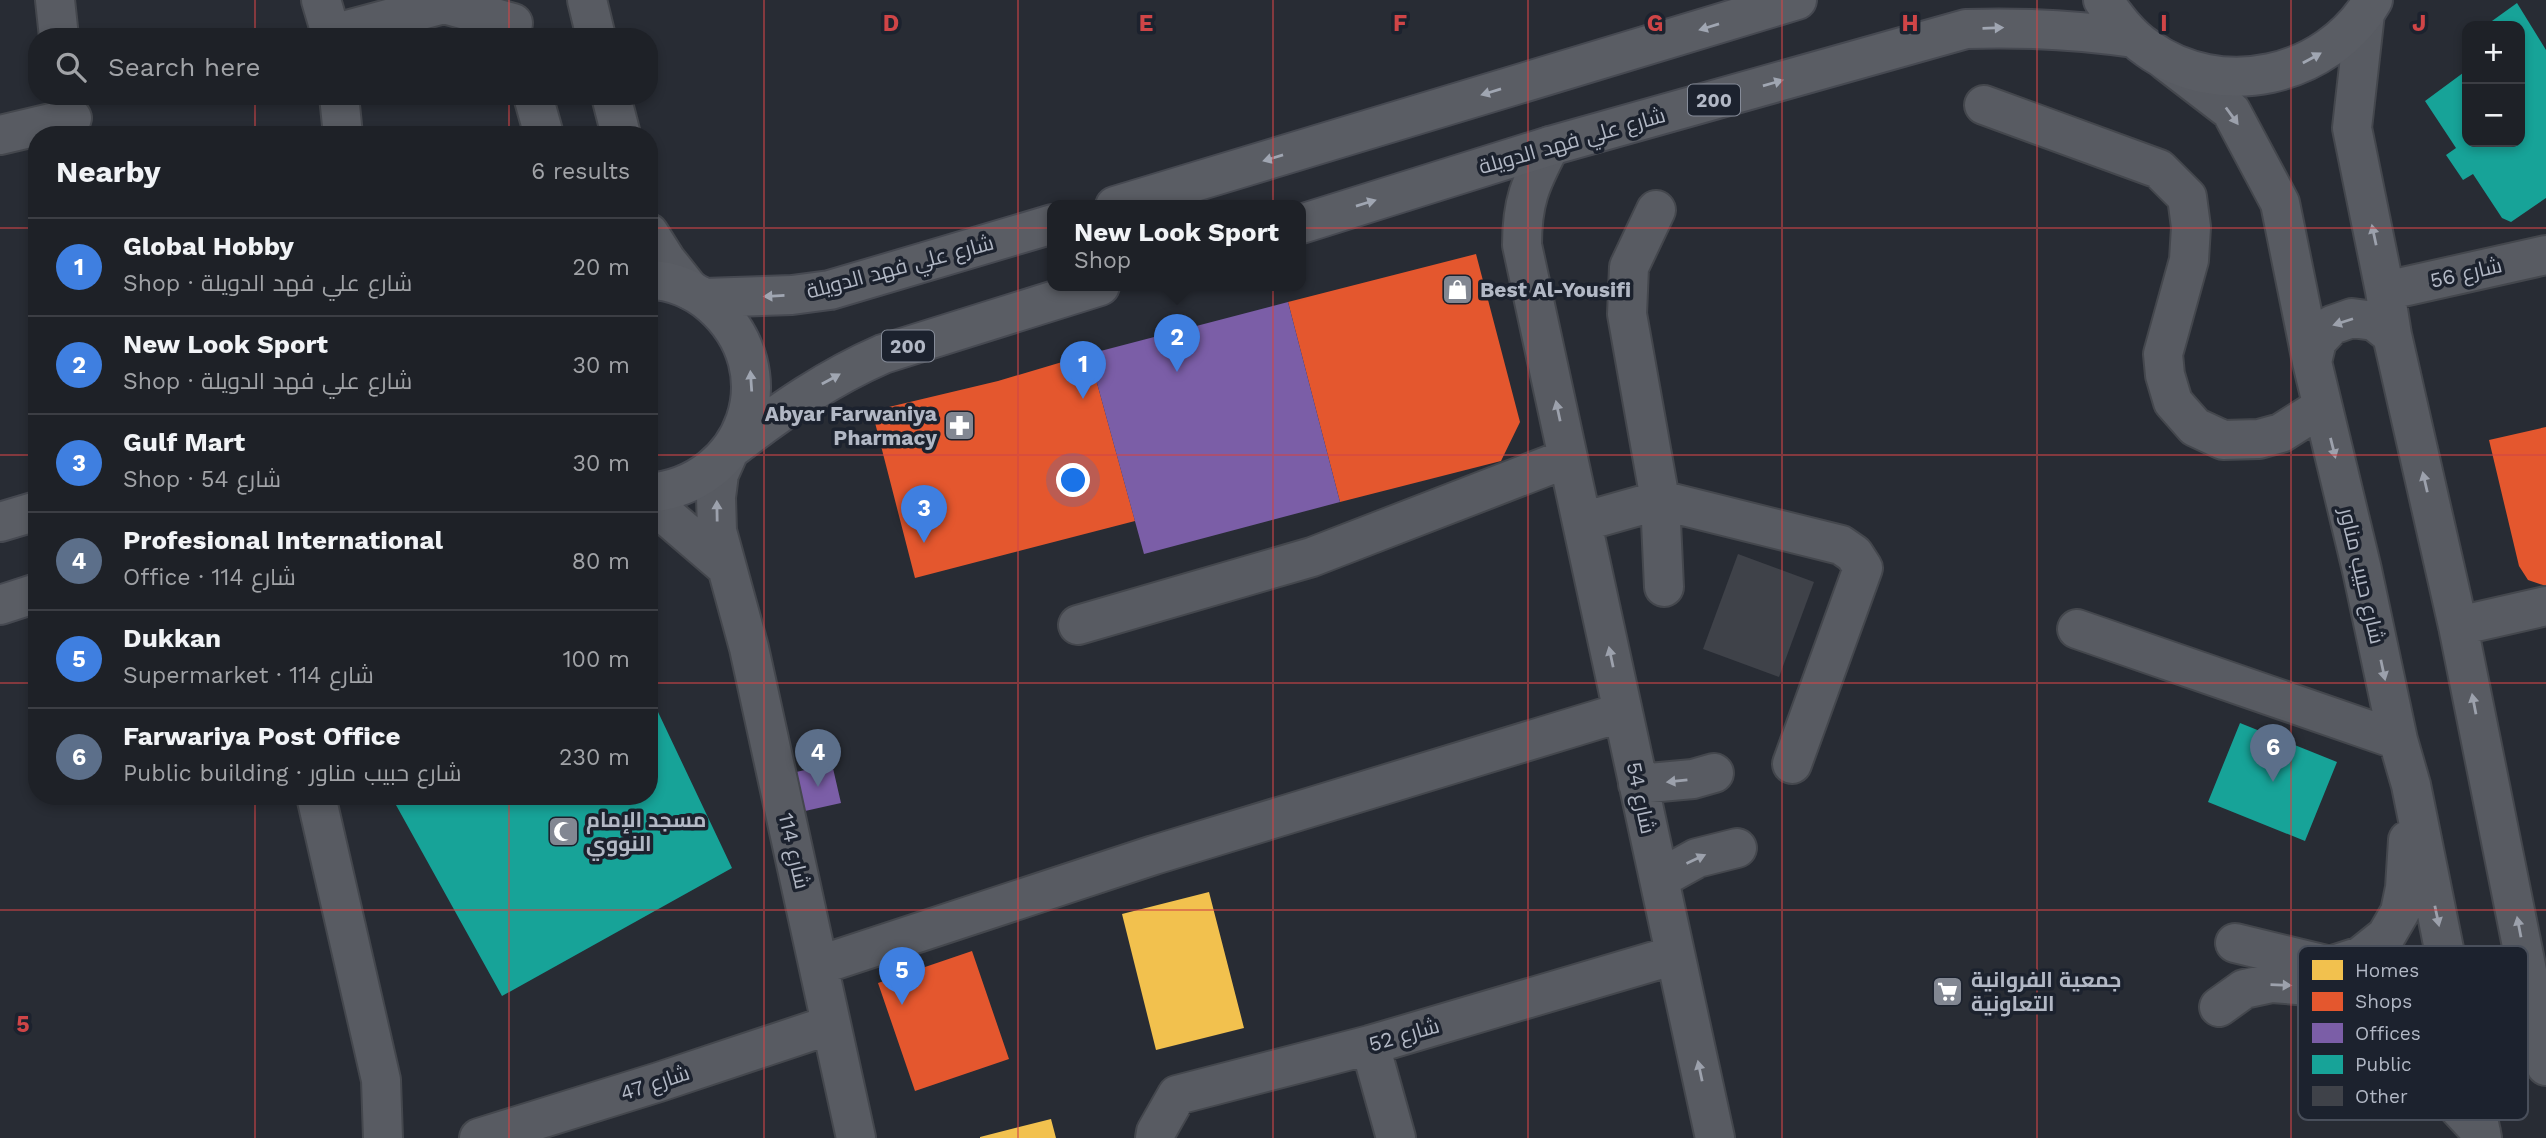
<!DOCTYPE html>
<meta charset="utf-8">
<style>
body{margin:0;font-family:"Work Sans",Cairo,sans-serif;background:#2b2e33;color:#f1f3f6}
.controls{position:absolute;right:21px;top:21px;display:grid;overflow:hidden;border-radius:14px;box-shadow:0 4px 10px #0003}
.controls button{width:63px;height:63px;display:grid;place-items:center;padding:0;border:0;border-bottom:2px solid #3c3e44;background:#1e2127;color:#f1f3f6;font:35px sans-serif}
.you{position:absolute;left:1074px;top:481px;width:24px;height:24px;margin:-18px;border:5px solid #fff;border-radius:50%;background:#1a73e8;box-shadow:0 0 0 10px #1a73e833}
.badge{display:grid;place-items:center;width:46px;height:46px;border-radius:50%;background:#8c9099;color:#fff;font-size:23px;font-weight:700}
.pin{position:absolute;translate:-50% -58px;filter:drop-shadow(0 2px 4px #0008)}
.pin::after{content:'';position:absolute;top:37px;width:24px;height:21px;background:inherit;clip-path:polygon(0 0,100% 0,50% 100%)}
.popup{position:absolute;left:1047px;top:200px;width:259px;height:91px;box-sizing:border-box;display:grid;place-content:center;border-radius:14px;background:#1e2127;filter:drop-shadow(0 2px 5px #0005);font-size:23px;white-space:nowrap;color:#a1a3a7}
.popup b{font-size:26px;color:#f1f3f6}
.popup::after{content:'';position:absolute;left:50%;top:100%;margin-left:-14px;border:14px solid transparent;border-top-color:#1e2127}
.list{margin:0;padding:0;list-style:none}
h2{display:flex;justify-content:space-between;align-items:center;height:91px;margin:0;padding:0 28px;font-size:30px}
h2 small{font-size:23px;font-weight:400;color:#a1a3a7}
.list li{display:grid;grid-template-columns:46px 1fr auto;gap:21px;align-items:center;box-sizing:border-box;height:98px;padding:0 28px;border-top:2px solid #3c3e44}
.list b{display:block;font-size:26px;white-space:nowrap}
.list p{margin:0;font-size:23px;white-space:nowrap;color:#a1a3a7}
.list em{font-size:23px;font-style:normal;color:#a1a3a7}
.icon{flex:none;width:38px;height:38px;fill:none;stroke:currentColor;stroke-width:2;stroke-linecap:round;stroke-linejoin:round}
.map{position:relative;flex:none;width:2546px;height:1138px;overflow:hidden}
.search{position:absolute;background:#1e2127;box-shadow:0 4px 10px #0003;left:28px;top:28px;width:630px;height:77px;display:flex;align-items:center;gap:18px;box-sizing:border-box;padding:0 24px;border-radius:28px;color:#a1a3a7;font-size:26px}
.panel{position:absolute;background:#1e2127;box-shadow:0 4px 10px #0003;left:28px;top:126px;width:630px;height:679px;border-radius:28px}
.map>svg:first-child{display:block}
.homes{fill:#f2c14e}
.shops{fill:#e4572e}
.offices{fill:#7b5ea7}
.public{fill:#17a398}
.building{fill:#3f4249}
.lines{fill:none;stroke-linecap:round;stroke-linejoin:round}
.minor-casing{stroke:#44474d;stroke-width:42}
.major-casing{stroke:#464951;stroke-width:42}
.minor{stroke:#585b62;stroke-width:38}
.major{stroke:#5a5d64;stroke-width:38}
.oneway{fill:#a0a6b2}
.oneway2{fill:#9ca1ac}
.grid{fill:none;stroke:#cf4547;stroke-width:2;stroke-opacity:0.55}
.labels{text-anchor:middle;stroke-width:7;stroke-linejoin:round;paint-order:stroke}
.shield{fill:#1c222e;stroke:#858b98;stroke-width:2}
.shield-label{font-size:19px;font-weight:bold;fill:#b2b8c5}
.street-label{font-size:21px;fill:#b2b8c5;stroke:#1c222e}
.poi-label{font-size:21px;font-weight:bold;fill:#b2b8c5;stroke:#1c222e;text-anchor:start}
.key{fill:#1c222e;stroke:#494f5b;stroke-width:2}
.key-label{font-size:19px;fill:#b2b8c5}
.grid-label{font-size:23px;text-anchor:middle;font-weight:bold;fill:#cf4547;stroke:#1c222e;stroke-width:7;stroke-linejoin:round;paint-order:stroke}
</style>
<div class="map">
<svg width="2546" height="1138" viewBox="0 0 2546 1138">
<rect width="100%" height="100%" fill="#282c34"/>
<path class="homes" d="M 1209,892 L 1244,1028 L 1156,1050 L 1122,914 Z
M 1051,1119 L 1056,1138 L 980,1138 L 980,1137 Z"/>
<path class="shops" d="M 1476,254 L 1520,422 L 1501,461 L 1340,502 L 1288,302 Z
M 1089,354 L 1135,521 L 915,578 L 872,411 L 998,381 Z
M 2546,427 L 2546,586 L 2528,580 L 2519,566 L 2489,440 Z
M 972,951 L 1009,1059 L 915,1091 L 878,983 Z"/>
<path class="offices" d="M 1288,302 L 1340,502 L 1144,554 L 1089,354 Z
M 832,764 L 841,803 L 805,811 L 796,772 Z"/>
<path class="public" d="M 2517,3 L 2546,50 L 2546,198 L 2511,222 L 2502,218 L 2473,174 L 2463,180 L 2446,155 L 2456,148 L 2425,101 L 2467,70 L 2467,142 L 2520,142 L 2520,26 L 2485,26 Z
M 649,693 L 732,868 L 502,996 L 391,796 L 649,796 Z
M 2240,723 L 2337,762 L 2305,841 L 2208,802 Z"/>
<path class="building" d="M 1738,554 L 1814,582 L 1779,677 L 1703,649 Z"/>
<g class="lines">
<defs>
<path id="minor" d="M 55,0 L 59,37
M 321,0 L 332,37
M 587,0 L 596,37
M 2365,13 L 2352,128 L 2385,291 L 2392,335 L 2458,626 L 2546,1066
M 332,34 L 444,4 L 513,23
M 2166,61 L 2231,111 L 2280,203 L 2312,362 L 2362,570 L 2398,740 L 2411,785 L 2482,1138
M 339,96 L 343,135
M 533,96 L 544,135
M 611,96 L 621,135
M 1984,105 L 2159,169 L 2187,197 L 2191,227 L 2189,260 L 2163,354 L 2165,375 L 2173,402 L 2195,427 L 2223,440 L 2259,439 L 2281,433 L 2322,407
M 0,135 L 72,118
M 1550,146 C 1530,184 1522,202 1522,245 L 1715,1138
M 1656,210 L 1629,267 L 1627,314 L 1660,500 L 1664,587
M 649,233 L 666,260 L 690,290
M 2385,291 L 2546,255
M 2312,362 L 2317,341 L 2332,325 L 2352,318 L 2374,321 L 2392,335
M 727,456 L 719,474 L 716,497 L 717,531 L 749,648 L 856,1138
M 649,506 L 668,517 L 725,566
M 1582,522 L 1660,500 L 1841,545 L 1854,554 L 1863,568 L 1792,764
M 1078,625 L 1312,557 L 1568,458
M 2458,626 L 2546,606
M 2077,629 L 2398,740
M 1638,784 L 1693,779 L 1714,773
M 316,796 L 381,1080 L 383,1138
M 1659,879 L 1697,858 L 1737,848
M 2235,943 L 2330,966 L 2361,956 L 2386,936 L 2400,912 L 2405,888 L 2408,840
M 820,965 L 1154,855 L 1623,712
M 2219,1007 L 2244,989 L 2272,983 L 2309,986 L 2342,997 L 2369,1011 L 2481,1132
M 1370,1045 L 1396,1138
M 479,1138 L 659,1082 L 830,1025
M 1155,1138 L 1156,1132 L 1177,1095 L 1370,1045 L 1675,955"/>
<path id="major" d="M 2103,0 C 2115,17 2129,36 2147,48 C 2220,101 2327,78 2373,0
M 1115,206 L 1797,0
M 1301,224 L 1550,146 L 1966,29 C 2023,27 2077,30 2134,38
M 649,280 C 672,280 695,290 712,305 C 787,371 747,484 649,493
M 704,298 L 792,295 L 830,290 L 1053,224
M 735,446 C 782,410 828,378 883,354 L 1100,286
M 0,522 L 37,511
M 0,605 L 37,593"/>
</defs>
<use href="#minor" class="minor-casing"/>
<use href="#major" class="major-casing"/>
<use href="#minor" class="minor"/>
<use href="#major" class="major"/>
</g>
<defs><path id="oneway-solid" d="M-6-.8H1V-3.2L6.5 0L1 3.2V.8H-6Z" transform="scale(1.75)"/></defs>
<g class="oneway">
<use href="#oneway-solid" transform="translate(1709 27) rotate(163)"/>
<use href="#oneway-solid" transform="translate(1993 28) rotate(-2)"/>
<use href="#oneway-solid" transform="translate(2312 58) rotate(-29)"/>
<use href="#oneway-solid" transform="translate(1773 83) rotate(-16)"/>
<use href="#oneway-solid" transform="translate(1491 92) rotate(163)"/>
<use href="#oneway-solid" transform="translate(1273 158) rotate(163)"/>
<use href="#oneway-solid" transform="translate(1366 203) rotate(-17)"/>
<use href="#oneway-solid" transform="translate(774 296) rotate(177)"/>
<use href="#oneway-solid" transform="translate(831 379) rotate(-29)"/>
<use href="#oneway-solid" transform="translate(751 381) rotate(-94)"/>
</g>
<g class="oneway2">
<use href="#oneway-solid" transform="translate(2232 116) rotate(54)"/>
<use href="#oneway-solid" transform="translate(2374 235) rotate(-102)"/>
<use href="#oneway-solid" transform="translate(2343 322) rotate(162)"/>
<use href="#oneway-solid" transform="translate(1558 411) rotate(-102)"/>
<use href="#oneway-solid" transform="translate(2333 448) rotate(76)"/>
<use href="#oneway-solid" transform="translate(2425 482) rotate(-103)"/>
<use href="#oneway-solid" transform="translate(717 511) rotate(-91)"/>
<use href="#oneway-solid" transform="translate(1611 657) rotate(-102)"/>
<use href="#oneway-solid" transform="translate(2383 670) rotate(78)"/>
<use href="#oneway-solid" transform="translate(2474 704) rotate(-101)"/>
<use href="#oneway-solid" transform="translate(1677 781) rotate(174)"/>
<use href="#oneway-solid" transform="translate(1696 859) rotate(-25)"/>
<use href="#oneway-solid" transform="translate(2437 916) rotate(78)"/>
<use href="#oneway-solid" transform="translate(2519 927) rotate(-101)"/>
<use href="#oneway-solid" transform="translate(2281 985) rotate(2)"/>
<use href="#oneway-solid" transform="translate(1700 1071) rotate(-102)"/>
</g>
<path class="grid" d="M 255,0 L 255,37M 509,0 L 509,37M 764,0 L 764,1138M 1018,0 L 1018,1138M 1273,0 L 1273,1138M 1528,0 L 1528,1138M 1782,0 L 1782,1138M 2037,0 L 2037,1138M 2291,0 L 2291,1138M 255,96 L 255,135M 509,96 L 509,135M 0,228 L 37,228M 649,228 L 2546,228M 0,455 L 37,455M 649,455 L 2546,455M 0,683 L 37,683M 649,683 L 2546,683M 255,796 L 255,1138M 509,796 L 509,1138M 0,910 L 2546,910"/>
<defs>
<symbol id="shop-square" viewBox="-11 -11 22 22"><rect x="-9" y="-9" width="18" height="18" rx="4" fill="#828792" stroke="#1c222e"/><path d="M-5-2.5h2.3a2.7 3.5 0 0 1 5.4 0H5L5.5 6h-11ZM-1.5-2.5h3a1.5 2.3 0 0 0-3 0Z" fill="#fff"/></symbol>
<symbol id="pharmacy-square" viewBox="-11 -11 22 22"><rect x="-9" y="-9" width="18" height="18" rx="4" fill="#828792" stroke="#1c222e"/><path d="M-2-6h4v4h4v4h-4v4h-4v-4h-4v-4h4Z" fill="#fff"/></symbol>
<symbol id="mosque-square" viewBox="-11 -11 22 22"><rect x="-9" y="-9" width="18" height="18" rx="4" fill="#828792" stroke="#1c222e"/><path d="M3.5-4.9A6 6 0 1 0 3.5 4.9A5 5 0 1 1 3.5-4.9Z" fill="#fff"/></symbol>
<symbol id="supermarket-square" viewBox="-11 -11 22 22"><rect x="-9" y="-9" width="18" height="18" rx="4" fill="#828792" stroke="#1c222e"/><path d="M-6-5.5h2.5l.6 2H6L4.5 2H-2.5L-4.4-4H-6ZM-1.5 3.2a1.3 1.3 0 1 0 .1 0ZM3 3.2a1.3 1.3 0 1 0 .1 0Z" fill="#fff"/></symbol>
</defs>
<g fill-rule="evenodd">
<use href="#shop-square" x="1440" y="272" width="35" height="35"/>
<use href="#pharmacy-square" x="942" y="408" width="35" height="35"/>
<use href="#mosque-square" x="546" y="814" width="35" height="35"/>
<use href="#supermarket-square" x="1930" y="974" width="35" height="35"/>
</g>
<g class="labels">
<g class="shield">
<rect x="1688" y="84.5" width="52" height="31" rx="5"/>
<rect x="882" y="330.5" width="52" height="31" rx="5"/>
</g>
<g class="shield-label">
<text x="1714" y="107">200</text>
<text x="908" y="353">200</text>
</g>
<g class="street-label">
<text transform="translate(1572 141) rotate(-16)" y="7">شارع علي فهد الدويلة</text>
<text transform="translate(900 267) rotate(-15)" y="7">شارع علي فهد الدويلة</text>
<text transform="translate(2466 273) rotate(-13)" y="7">شارع 56</text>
<text transform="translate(2362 576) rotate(77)" y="7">شارع حبيب مناور</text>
<text transform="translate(1641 798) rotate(78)" y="7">شارع 54</text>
<text transform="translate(794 851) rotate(77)" y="7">شارع 114</text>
<text transform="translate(1404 1035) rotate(-16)" y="7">شارع 52</text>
<text transform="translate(655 1083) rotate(-18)" y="7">شارع 47</text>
</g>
<g class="poi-label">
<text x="1480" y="297">Best Al-Yousifi</text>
<text x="937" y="421" text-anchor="end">Abyar Farwaniya<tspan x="937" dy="24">Pharmacy</tspan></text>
<text x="586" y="827">مسجد الإمام<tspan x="586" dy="24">النووي</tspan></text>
<text x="1971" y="987">جمعية الفروانية<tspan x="1971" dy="24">التعاونية</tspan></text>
</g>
</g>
<rect x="2298" y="946" width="230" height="174" rx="10" class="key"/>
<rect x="2312" y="960" width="31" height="20" fill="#f2c14e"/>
<rect x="2312" y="992" width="31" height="19" fill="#e4572e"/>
<rect x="2312" y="1023" width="31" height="20" fill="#7b5ea7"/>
<rect x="2312" y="1055" width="31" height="19" fill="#17a398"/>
<rect x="2312" y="1086" width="31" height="20" fill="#3f4249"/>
<g class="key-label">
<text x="2355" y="977">Homes</text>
<text x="2355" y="1008">Shops</text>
<text x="2355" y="1040">Offices</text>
<text x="2355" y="1071">Public</text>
<text x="2355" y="1103">Other</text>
</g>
<g class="grid-label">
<text x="891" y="31">D</text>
<text x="1146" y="31">E</text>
<text x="1400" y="31">F</text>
<text x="1655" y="31">G</text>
<text x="1910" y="31">H</text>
<text x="2164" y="31">I</text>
<text x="2419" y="31">J</text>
<text x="23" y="1032">5</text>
</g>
</svg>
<div class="controls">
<button>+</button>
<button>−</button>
</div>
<div class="you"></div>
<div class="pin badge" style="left:1083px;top:399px;background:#3f7fe0">1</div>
<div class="pin badge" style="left:1177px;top:372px;background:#3f7fe0">2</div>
<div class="popup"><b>New Look Sport</b>Shop</div>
<div class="pin badge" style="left:924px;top:543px;background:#3f7fe0">3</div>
<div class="pin badge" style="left:818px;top:787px;background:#5c6f8a">4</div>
<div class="pin badge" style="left:902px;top:1005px;background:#3f7fe0">5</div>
<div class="pin badge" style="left:2273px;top:782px;background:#5c6f8a">6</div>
<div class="search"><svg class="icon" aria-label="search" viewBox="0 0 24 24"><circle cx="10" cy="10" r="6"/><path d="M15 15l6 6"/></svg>Search here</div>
<section class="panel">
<h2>Nearby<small>6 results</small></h2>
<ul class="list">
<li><span class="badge" style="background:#3f7fe0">1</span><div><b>Global Hobby</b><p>Shop · شارع علي فهد الدويلة</p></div><em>20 m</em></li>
<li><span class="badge" style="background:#3f7fe0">2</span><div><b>New Look Sport</b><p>Shop · شارع علي فهد الدويلة</p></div><em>30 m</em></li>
<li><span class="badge" style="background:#3f7fe0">3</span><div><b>Gulf Mart</b><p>Shop · شارع 54</p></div><em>30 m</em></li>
<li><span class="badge" style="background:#5c6f8a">4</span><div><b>Profesional International</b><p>Office · شارع 114</p></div><em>80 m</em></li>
<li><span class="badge" style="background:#3f7fe0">5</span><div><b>Dukkan</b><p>Supermarket · شارع 114</p></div><em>100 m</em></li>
<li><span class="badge" style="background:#5c6f8a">6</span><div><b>Farwariya Post Office</b><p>Public building · شارع حبيب مناور</p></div><em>230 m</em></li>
</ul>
</section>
</div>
